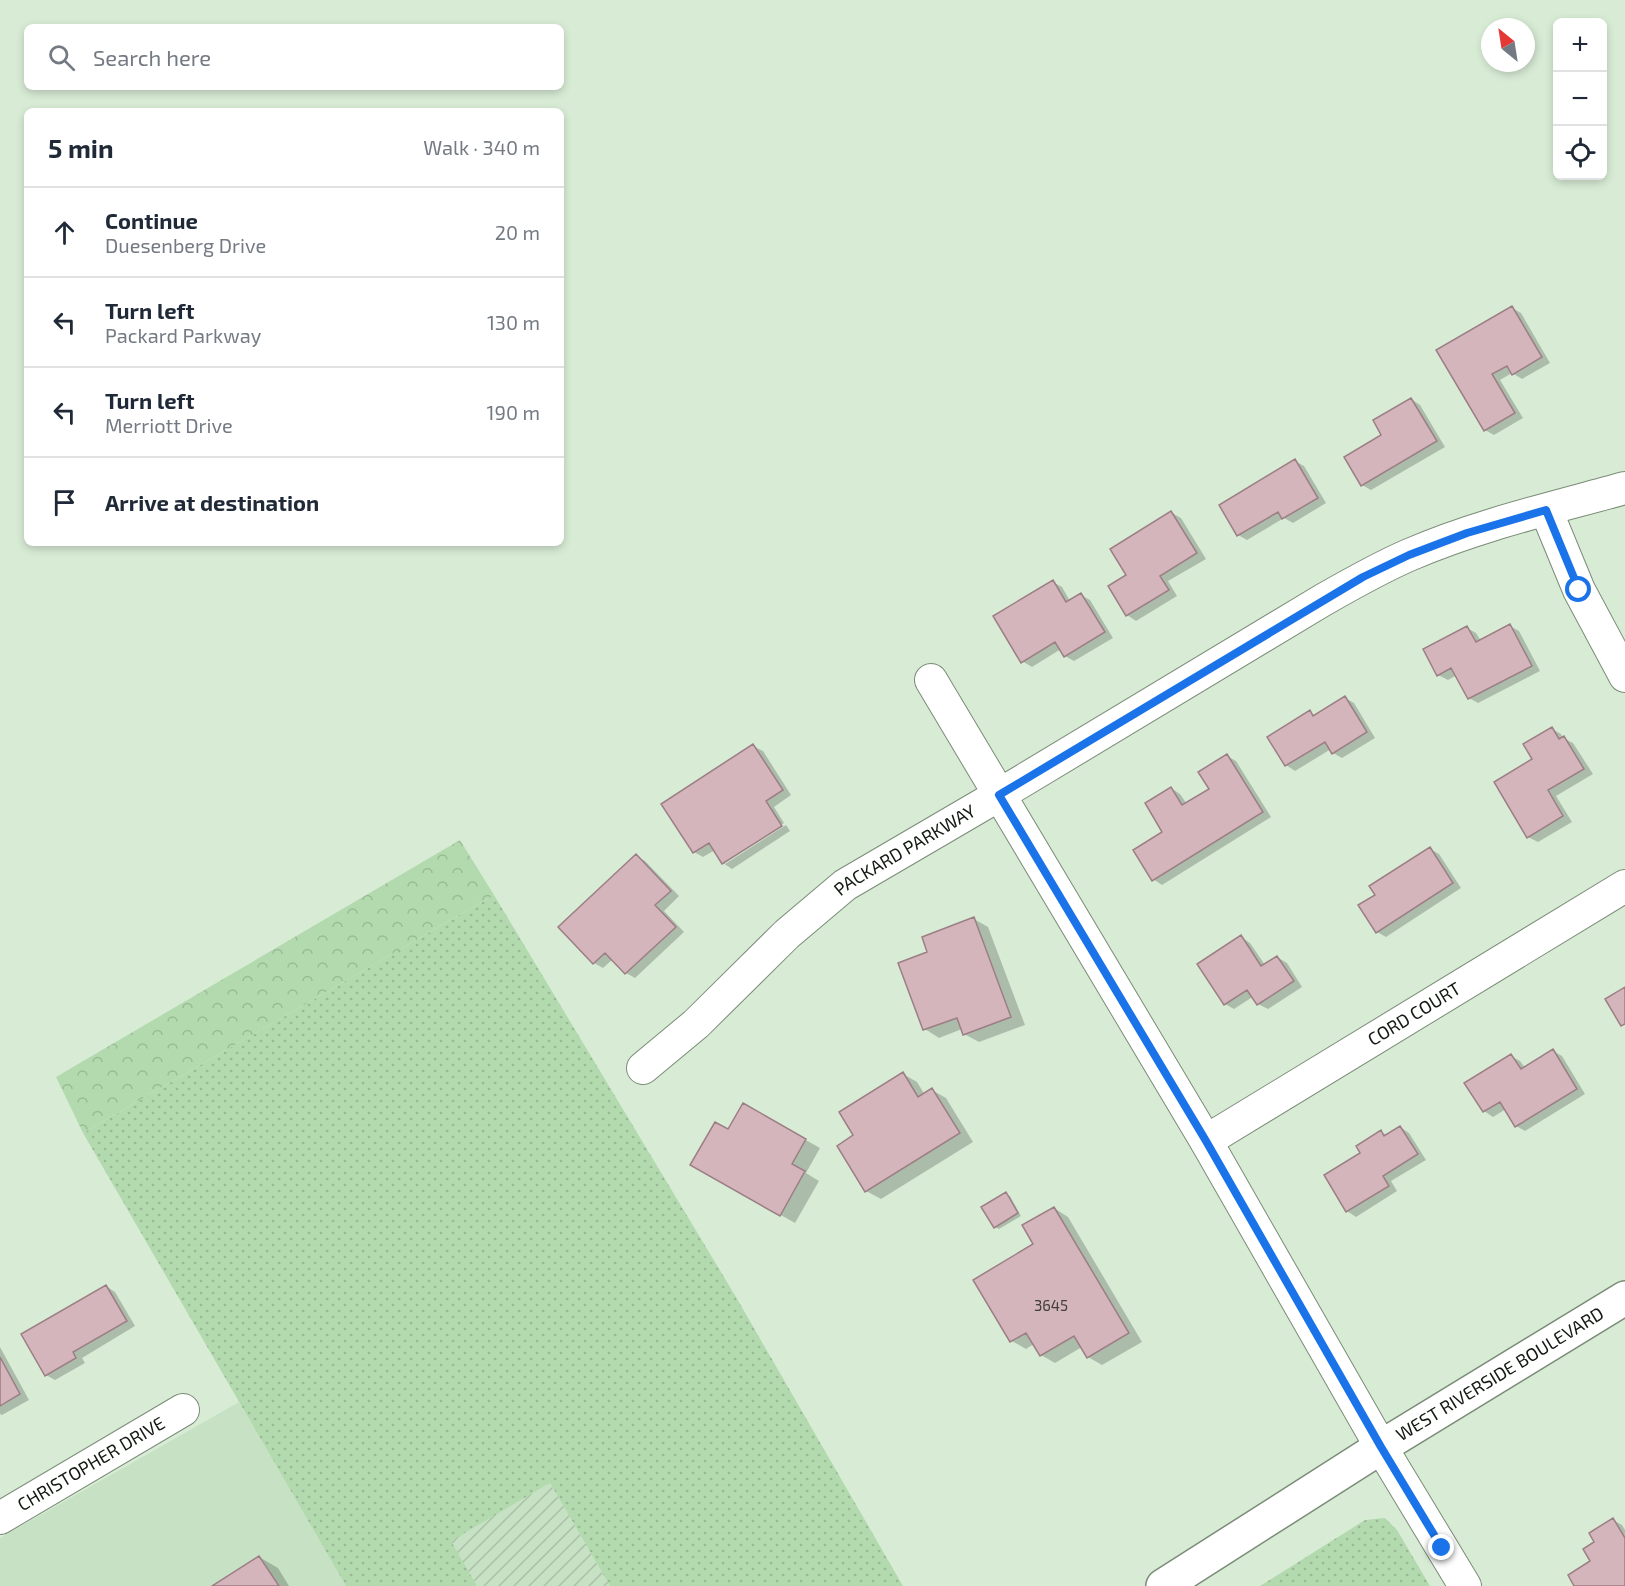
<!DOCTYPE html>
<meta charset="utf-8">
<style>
body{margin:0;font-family:"Exo 2",sans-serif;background:#f2f2f3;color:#1f2937}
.controls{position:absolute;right:18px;top:18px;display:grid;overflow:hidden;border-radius:9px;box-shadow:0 3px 9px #0003}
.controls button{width:54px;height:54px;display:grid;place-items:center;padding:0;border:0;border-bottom:2px solid #e0e1e3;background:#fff;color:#1f2937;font:30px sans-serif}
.compass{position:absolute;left:1481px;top:18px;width:54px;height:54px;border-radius:50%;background:#fff;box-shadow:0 3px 9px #0003;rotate:330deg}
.stop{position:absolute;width:18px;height:18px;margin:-14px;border:4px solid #1a73e8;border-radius:50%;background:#fff}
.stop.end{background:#1a73e8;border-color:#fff;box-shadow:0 2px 6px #0008}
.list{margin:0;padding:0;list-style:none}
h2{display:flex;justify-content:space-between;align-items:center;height:78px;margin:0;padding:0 24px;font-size:26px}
h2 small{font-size:20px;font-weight:400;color:#747a83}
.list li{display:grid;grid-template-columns:39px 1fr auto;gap:18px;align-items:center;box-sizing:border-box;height:90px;padding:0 24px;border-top:2px solid #e0e1e3}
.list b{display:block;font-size:22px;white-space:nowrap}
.list p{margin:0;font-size:20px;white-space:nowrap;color:#747a83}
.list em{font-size:20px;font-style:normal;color:#747a83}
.icon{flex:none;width:33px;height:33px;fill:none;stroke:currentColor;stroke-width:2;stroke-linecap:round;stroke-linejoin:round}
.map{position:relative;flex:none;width:1625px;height:1586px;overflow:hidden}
.search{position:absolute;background:#fff;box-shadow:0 3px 9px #0003;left:24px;top:24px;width:540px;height:66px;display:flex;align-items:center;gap:15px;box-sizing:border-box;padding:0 21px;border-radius:9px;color:#747a83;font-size:22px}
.panel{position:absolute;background:#fff;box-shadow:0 3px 9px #0003;left:24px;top:108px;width:540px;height:438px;border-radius:9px}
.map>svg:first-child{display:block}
.built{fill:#c7e1c4}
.industrial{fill:url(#industrial-furrows)}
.green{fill:url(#green-dots)}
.forest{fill:url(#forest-crowns)}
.shadow{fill:#0003}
.building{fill:#d4b5bb;stroke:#9c7e85;stroke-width:1.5}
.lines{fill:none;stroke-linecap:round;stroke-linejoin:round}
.minor-casing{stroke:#7a8c77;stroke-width:34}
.major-casing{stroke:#7a8c77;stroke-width:36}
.minor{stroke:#fff;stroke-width:32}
.major{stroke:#fff;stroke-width:33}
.route{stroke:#1a73e8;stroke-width:8}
.labels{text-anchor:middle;stroke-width:5;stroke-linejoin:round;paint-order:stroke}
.number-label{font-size:15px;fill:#42403c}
.street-label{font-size:18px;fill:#121911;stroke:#d8ecd5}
</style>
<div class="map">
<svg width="1625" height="1586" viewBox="0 0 1625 1586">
<defs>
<pattern id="industrial-furrows" width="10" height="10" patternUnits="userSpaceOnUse" patternTransform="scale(1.5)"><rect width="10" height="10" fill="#c7e1c4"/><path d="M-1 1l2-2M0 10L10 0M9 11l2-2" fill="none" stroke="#aac0a7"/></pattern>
<pattern id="green-dots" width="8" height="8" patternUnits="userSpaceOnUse" patternTransform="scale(1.5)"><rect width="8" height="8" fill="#b3daae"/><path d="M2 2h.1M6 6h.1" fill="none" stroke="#99ba95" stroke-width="1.8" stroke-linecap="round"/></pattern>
<pattern id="forest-crowns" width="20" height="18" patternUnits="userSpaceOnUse" patternTransform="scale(1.5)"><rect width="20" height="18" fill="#b3daae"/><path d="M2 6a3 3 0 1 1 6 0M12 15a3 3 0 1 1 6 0" fill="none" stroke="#99ba95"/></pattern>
</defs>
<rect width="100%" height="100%" fill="#d8ecd5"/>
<path class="built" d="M 239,1402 L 346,1586 L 0,1586 L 0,1538 Z"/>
<path class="industrial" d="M 550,1483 L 610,1586 L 477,1586 L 450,1541 Z"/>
<path class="green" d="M 494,895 L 736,1297 L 903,1586 L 610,1586 L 550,1483 L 451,1541 L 477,1586 L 346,1586 L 83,1133 Z
M 1385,1518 L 1397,1530 L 1430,1586 L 1260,1586 L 1365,1520 Z"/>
<path class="forest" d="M 460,840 L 494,895 L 83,1133 L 56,1077 Z"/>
<path class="shadow" d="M 1512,308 L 1521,313 L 1550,363 L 1522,379 L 1512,373 L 1500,380 L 1523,418 L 1494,435 L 1485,430 L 1438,351 Z
M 1411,399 L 1420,405 L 1445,447 L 1371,490 L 1362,485 L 1383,435 Z
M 1295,461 L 1304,466 L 1326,503 L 1293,523 L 1284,518 L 1247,540 L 1238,535 Z
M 1172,513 L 1181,518 L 1206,559 L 1168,581 L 1177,596 L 1136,621 L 1127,615 L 1128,576 Z
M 1053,582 L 1062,587 L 1070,601 L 1081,595 L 1090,600 L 1113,638 L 1074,661 L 1065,656 L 1061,649 L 1032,667 L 1022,661 Z
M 1510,626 L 1519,631 L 1540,671 L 1478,703 L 1469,698 L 1457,675 L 1448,680 L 1438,675 L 1467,628 L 1476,633 L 1481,641 Z
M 1345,698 L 1354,703 L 1375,738 L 1342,758 L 1333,753 L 1331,749 L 1295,771 L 1286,765 L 1310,712 L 1316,716 Z
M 1552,729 L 1561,734 L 1563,738 L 1573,743 L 1593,774 L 1556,796 L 1572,822 L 1538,842 L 1528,837 Z
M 753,746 L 763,751 L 791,795 L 774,807 L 784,823 L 725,861 L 725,864 L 786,825 L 790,831 L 732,869 L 723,863 L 715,850 L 703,857 L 694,852 Z
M 1227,756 L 1236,761 L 1271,817 L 1162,885 L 1153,879 L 1164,832 L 1171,788 L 1180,794 L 1187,804 L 1211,789 Z
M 1430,849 L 1439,854 L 1461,888 L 1386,937 L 1377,932 L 1377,895 Z
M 636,856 L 645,861 L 679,896 L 664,911 L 684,932 L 635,978 L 626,973 L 613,959 L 603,968 L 594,963 Z
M 974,919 L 988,927 L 1025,1025 L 979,1042 L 964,1034 L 962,1029 L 939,1038 L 925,1029 L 900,964 L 929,953 Z
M 1241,937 L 1250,943 L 1265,965 L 1277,957 L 1287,963 L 1302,987 L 1268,1009 L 1258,1004 L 1254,996 L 1234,1009 L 1225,1004 Z
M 1553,1051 L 1562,1056 L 1585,1094 L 1525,1131 L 1516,1126 L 1506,1109 L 1493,1117 L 1484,1111 L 1511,1056 L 1520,1061 L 1525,1068 Z
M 903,1074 L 917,1082 L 925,1095 L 932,1090 L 946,1098 L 973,1142 L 881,1199 L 866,1191 L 839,1146 L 855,1136 Z
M 744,1105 L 820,1148 L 806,1173 L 819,1181 L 795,1223 L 692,1165 L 729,1131 Z
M 1400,1127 L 1409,1133 L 1426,1160 L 1391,1181 L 1397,1191 L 1356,1217 L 1347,1211 L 1362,1153 L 1381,1132 L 1387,1135 Z
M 1006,1194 L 1010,1196 L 1021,1216 L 999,1229 L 995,1227 Z
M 1054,1208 L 1068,1217 L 1142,1342 L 1102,1365 L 1088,1357 L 1082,1347 L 1055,1363 L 1041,1355 L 1034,1344 L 1026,1349 L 1012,1341 L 975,1280 L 1035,1245 Z
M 106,1286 L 115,1292 L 135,1326 L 82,1358 L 85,1363 L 55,1380 L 46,1375 Z
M 0,1347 L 29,1400 L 2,1415 L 0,1414 Z
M 1613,1520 L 1622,1525 L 1625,1530 L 1625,1586 L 1576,1586 L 1592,1561 L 1596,1542 Z
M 259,1557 L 278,1568 L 289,1586 L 215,1586 Z"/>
<path class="building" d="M 1512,306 L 1542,357 L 1512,375 L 1507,366 L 1492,374 L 1515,413 L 1484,431 L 1436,350 Z
M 1411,398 L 1437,441 L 1361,486 L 1344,457 L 1381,435 L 1373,420 Z
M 1295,459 L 1318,498 L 1282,519 L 1278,512 L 1237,536 L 1219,505 Z
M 1171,511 L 1197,553 L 1160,576 L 1169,590 L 1126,616 L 1108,586 L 1126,575 L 1110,549 Z
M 1053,580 L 1066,602 L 1081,593 L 1105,632 L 1064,657 L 1055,642 L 1021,663 L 993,616 Z
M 1510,624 L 1532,666 L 1468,699 L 1451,668 L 1437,676 L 1423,649 L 1467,626 L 1476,642 Z
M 1345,696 L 1367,732 L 1332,754 L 1325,742 L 1285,766 L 1267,737 L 1310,710 L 1313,716 Z
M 1552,727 L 1559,739 L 1564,736 L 1584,769 L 1548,790 L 1563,816 L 1527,838 L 1494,782 L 1532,759 L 1523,744 Z
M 753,744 L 783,790 L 766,801 L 782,826 L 722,864 L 709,843 L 693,853 L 661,804 Z
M 1227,754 L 1263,812 L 1152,881 L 1133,850 L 1162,832 L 1145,803 L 1171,787 L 1182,805 L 1209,789 L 1198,772 Z
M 1430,847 L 1453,883 L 1376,933 L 1358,905 L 1375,895 L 1369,886 Z
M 636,854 L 671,891 L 655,905 L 676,927 L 625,974 L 605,953 L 593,964 L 558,927 Z
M 974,917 L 1011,1017 L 963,1035 L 957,1018 L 923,1030 L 898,963 L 927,952 L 922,937 Z
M 1241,935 L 1261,966 L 1277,956 L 1294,981 L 1257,1005 L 1247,990 L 1224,1005 L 1197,964 Z
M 1625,987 L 1625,1024 L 1621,1026 L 1605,999 Z
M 1553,1049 L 1577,1089 L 1515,1127 L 1500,1102 L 1483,1112 L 1464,1083 L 1511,1054 L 1521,1069 Z
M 903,1072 L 918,1097 L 932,1088 L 960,1133 L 865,1192 L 837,1146 L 853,1135 L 839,1112 Z
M 743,1103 L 806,1139 L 792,1164 L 805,1171 L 780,1216 L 690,1165 L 715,1122 L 728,1129 Z
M 1400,1126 L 1418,1154 L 1383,1176 L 1389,1186 L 1346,1212 L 1324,1175 L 1360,1153 L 1356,1146 L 1381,1130 L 1384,1136 Z
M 1006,1192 L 1018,1213 L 994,1228 L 981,1207 Z
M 1054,1207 L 1129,1333 L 1087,1358 L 1074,1336 L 1040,1356 L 1026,1333 L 1010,1342 L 973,1280 L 1033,1244 L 1022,1225 Z
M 106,1285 L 127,1321 L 73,1352 L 76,1358 L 45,1376 L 21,1334 Z
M 0,1357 L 20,1394 L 0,1406 Z
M 1613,1518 L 1625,1538 L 1625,1586 L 1574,1586 L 1568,1575 L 1590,1561 L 1583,1549 L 1594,1542 L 1589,1533 Z
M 259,1556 L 279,1586 L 212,1586 Z"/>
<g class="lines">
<defs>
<g id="minor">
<path d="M 1546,510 L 1579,590 L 1625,676"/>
<path d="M 931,680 L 1206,1141 L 1381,1447 L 1465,1586"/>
<path id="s1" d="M 643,1068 L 696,1024 L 787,934 L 845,885 L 999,795 L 1323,600 C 1351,584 1379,568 1409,555 C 1478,525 1553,508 1625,488"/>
<path id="s2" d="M 1206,1141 L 1625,886"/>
<path id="s3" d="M 0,1518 L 183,1410"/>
</g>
<g id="major">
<path id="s4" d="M 1163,1586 L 1381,1447 L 1625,1298"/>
</g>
</defs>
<use href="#minor" class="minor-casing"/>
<use href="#major" class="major-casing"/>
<use href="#minor" class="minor"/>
<use href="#major" class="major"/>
</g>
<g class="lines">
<path class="route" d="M 1442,1548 L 1381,1447 L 1206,1141 L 999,795 L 1363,577 L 1409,555 L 1467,533 L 1546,510 L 1579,590"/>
</g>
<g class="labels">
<g class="number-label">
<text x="1051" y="1311">3645</text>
</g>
<g class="street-label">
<text dy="6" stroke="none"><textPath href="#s1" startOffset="342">PACKARD PARKWAY</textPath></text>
<text dy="6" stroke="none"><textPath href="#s2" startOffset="244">CORD COURT</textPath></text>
<text dy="6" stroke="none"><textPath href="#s4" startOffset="398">WEST RIVERSIDE BOULEVARD</textPath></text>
<text dy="6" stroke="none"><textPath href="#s3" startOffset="106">CHRISTOPHER DRIVE</textPath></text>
</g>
</g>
</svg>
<div class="controls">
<button>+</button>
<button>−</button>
<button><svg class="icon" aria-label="locate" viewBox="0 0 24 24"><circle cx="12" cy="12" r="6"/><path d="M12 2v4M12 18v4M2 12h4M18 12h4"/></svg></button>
</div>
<svg class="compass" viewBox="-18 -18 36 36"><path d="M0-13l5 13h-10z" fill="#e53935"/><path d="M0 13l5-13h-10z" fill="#747a83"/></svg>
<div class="stop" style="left:1579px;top:590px"></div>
<div class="stop end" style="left:1442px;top:1548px"></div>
<div class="search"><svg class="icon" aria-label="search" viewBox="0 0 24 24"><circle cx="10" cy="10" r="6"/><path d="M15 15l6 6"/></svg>Search here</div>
<section class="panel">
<h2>5 min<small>Walk · 340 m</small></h2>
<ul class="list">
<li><svg class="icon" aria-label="ahead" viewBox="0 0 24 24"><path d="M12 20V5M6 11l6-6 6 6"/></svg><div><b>Continue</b><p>Duesenberg Drive</p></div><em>20 m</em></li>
<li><svg class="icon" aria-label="left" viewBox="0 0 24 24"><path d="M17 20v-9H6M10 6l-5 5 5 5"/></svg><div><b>Turn left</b><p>Packard Parkway</p></div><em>130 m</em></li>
<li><svg class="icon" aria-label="left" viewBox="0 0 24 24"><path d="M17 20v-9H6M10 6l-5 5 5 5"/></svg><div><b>Turn left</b><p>Merriott Drive</p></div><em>190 m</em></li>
<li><svg class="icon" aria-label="arrive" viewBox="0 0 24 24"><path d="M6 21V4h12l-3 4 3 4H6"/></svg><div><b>Arrive at destination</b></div></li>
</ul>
</section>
</div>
